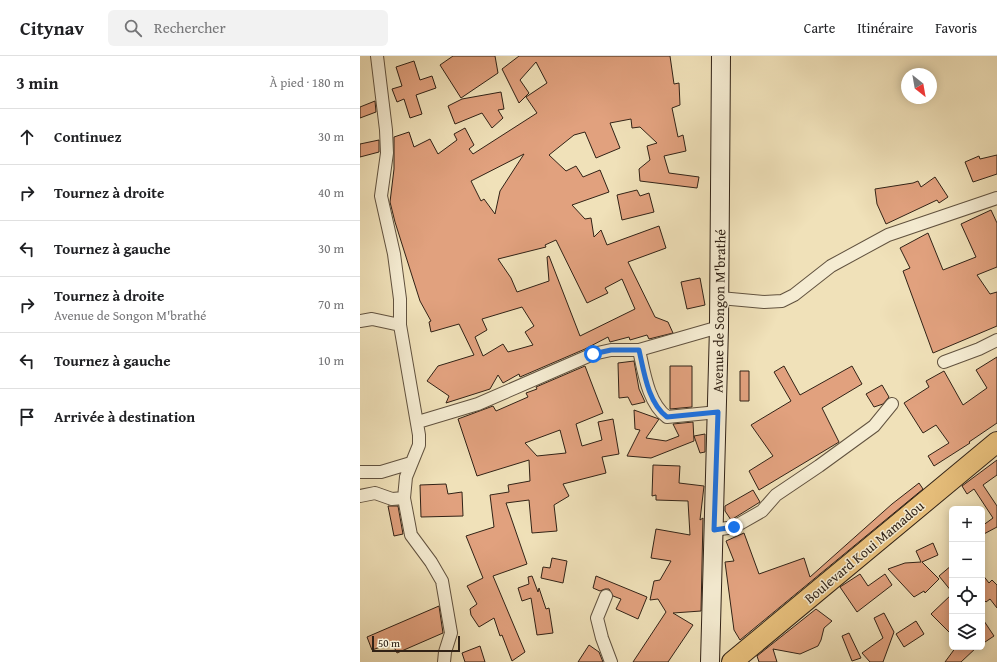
<!DOCTYPE html>
<html lang="fr">
<meta charset="utf-8">
<style>
body{margin:0;font-family:"Gentium Book Plus",serif;background:#f2f2f2;color:#202124}
.controls{position:absolute;right:12px;bottom:12px;display:grid;overflow:hidden;border-radius:6px;box-shadow:0 2px 10px #0003}
.controls button{width:36px;height:36px;display:grid;place-items:center;padding:0;border:0;border-bottom:1px solid #e0e0e0;background:#fff;color:#202124;font:20px sans-serif}
.compass{position:absolute;left:541px;top:12px;width:36px;height:36px;border-radius:50%;background:#fff;box-shadow:0 2px 10px #0003;rotate:149deg}
.scale{position:absolute;left:12px;bottom:10px;width:88px;box-sizing:border-box;padding-left:4px;border:2px solid #312216;border-top:0;font-size:11px;line-height:14px;white-space:nowrap;color:#312216;-webkit-text-stroke:3px #f5ecd2;paint-order:stroke}
.stop{position:absolute;width:12px;height:12px;margin:-9px;border:3px solid #1a73e8;border-radius:50%;background:#fff}
.stop.end{background:#1a73e8;border-color:#fff;box-shadow:0 1px 4px #0008}
.list{margin:0;padding:0;list-style:none}
h2{display:flex;justify-content:space-between;align-items:center;height:52px;margin:0;padding:0 16px;font-size:17px}
h2 small{font-size:13px;font-weight:400;color:#757577}
.list li{display:grid;grid-template-columns:26px 1fr auto;gap:12px;align-items:center;box-sizing:border-box;height:56px;padding:0 16px;border-top:1px solid #e0e0e0}
.list b{display:block;font-size:15px;white-space:nowrap}
.list p{margin:0;font-size:13px;white-space:nowrap;color:#757577}
.list em{font-size:13px;font-style:normal;color:#757577}
.icon{flex:none;width:22px;height:22px;fill:none;stroke:currentColor;stroke-width:2;stroke-linecap:round;stroke-linejoin:round}
.map{position:relative;flex:none;width:637px;height:606px;overflow:hidden}
header{display:flex;align-items:center;gap:24px;box-sizing:border-box;height:56px;padding:0 20px;background:#fff;border-bottom:1px solid #e0e0e0}
header strong{font-size:19px}
nav{display:flex;gap:22px;margin-inline-start:auto;font-size:14px}
.search{width:280px;height:36px;background:#f2f2f2;display:flex;align-items:center;gap:10px;box-sizing:border-box;padding:0 14px;border-radius:6px;color:#757577;font-size:15px}
main{display:flex}
aside{flex:1;background:#fff}
.map>svg:first-child{display:block}
.building{fill:#e1a17e;stroke:#312216;fill-rule:evenodd}
.lines{fill:none;stroke-linecap:round;stroke-linejoin:round}
.street-casing{stroke:#61523f;stroke-width:14}
.secondary-casing{stroke:#312216;stroke-width:20}
.primary-casing{stroke:#312216;stroke-width:22}
.street{stroke:#f5ecd2;stroke-width:12}
.secondary{stroke:#f5ecd2;stroke-width:18}
.primary{stroke:#e8c07c;stroke-width:20}
.route{stroke:#1a73e8;stroke-width:5}
.labels{text-anchor:middle;stroke-width:3;stroke-linejoin:round;paint-order:stroke}
.street-label{font-size:14px;fill:#312216;stroke:#f5ecd2}
</style>
<header>
<strong>Citynav</strong>
<div class="search"><svg class="icon" aria-label="search" viewBox="0 0 24 24"><circle cx="10" cy="10" r="6"/><path d="M15 15l6 6"/></svg>Rechercher</div>
<nav><a>Carte</a><a>Itinéraire</a><a>Favoris</a></nav>
</header>
<main>
<aside>
<h2>3 min<small>À pied · 180 m</small></h2>
<ul class="list">
<li><svg class="icon" aria-label="ahead" viewBox="0 0 24 24"><path d="M12 20V5M6 11l6-6 6 6"/></svg><div><b>Continuez</b></div><em>30 m</em></li>
<li><svg class="icon" aria-label="right" viewBox="0 0 24 24"><path d="M7 20v-9h11M14 6l5 5-5 5"/></svg><div><b>Tournez à droite</b></div><em>40 m</em></li>
<li><svg class="icon" aria-label="left" viewBox="0 0 24 24"><path d="M17 20v-9H6M10 6l-5 5 5 5"/></svg><div><b>Tournez à gauche</b></div><em>30 m</em></li>
<li><svg class="icon" aria-label="right" viewBox="0 0 24 24"><path d="M7 20v-9h11M14 6l5 5-5 5"/></svg><div><b>Tournez à droite</b><p>Avenue de Songon M'brathé</p></div><em>70 m</em></li>
<li><svg class="icon" aria-label="left" viewBox="0 0 24 24"><path d="M17 20v-9H6M10 6l-5 5 5 5"/></svg><div><b>Tournez à gauche</b></div><em>10 m</em></li>
<li><svg class="icon" aria-label="arrive" viewBox="0 0 24 24"><path d="M6 21V4h12l-3 4 3 4H6"/></svg><div><b>Arrivée à destination</b></div></li>
</ul>
</aside>
<div class="map">
<svg width="637" height="606" viewBox="0 0 637 606">
<rect width="100%" height="100%" fill="#f0e1b9"/>
<filter id="stains"><feTurbulence type="fractalNoise" baseFrequency=".005" numOctaves="4"/><feColorMatrix values="0 0 0 0 .2 0 0 0 0 .09 0 0 0 0 .02 0 0 0 .5 -.17"/></filter>
<radialGradient id="worn" r=".72"><stop offset=".6" stop-color="#630" stop-opacity="0"/><stop offset="1" stop-color="#630" stop-opacity=".3"/></radialGradient>
<path class="building" d="M 93,0 L 135,0 L 138,17 L 101,42 L 80,9 Z
M 159,0 L 310,0 L 314,28 L 319,27 L 320,49 L 312,52 L 318,81 L 323,79 L 326,95 L 304,100 L 309,117 L 339,121 L 337,132 L 280,125 L 279,113 L 290,104 L 287,90 L 297,87 L 280,71 L 272,72 L 271,63 L 250,67 L 260,92 L 236,102 L 225,76 L 214,79 L 189,99 L 206,115 L 216,110 L 223,121 L 240,114 L 249,136 L 212,149 L 225,163 L 231,162 L 234,181 L 241,174 L 247,189 L 299,170 L 306,192 L 268,206 L 295,261 L 308,266 L 313,277 L 289,283 L 287,279 L 270,284 L 269,281 L 250,286 L 248,281 L 225,293 L 160,321 L 159,318 L 143,327 L 138,319 L 130,333 L 86,347 L 89,340 L 67,325 L 78,310 L 114,299 L 99,268 L 71,276 L 69,266 L 71,265 L 60,245 L 35,166 L 30,146 L 34,113 L 34,81 L 49,76 L 54,91 L 70,83 L 78,98 L 97,84 L 94,78 L 105,72 L 114,89 L 109,93 L 113,98 L 177,57 L 166,41 L 187,27 L 176,6 L 160,24 L 169,37 L 159,47 L 142,13 ZM 164,98 L 140,135 L 135,158 L 124,143 L 121,145 L 111,125 ZM 196,184 L 227,247 L 248,237 L 245,232 L 262,223 L 275,253 L 220,280 L 189,200 L 187,201 L 189,225 L 157,236 L 151,222 L 138,203 L 186,191 L 185,189 ZM 162,251 L 174,270 L 165,276 L 173,289 L 148,296 L 143,288 L 123,300 L 115,281 L 127,274 L 122,263 Z
M 54,5 L 60,24 L 72,20 L 76,32 L 56,39 L 62,58 L 50,62 L 44,43 L 37,46 L 32,33 L 42,30 L 36,11 Z
M 141,36 L 144,53 L 138,54 L 143,62 L 132,72 L 122,57 L 95,68 L 88,50 L 102,43 Z
M 15,45 L 16,56 L 0,62 L 0,51 Z
M 19,84 L 19,96 L 0,101 L 0,88 Z
M 637,99 L 637,118 L 613,126 L 605,106 L 619,100 L 620,103 Z
M 575,121 L 588,141 L 579,147 L 577,144 L 526,168 L 517,148 L 515,133 L 553,127 L 558,125 L 561,131 Z
M 277,134 L 280,140 L 289,137 L 294,156 L 262,164 L 257,139 Z
M 631,154 L 637,167 L 637,211 L 617,219 L 630,238 L 637,236 L 637,270 L 573,297 L 543,215 L 550,212 L 540,192 L 568,177 L 583,214 L 616,201 L 601,168 Z
M 340,222 L 345,249 L 327,253 L 321,226 Z
M 637,301 L 637,367 L 609,386 L 610,387 L 574,410 L 568,400 L 589,387 L 576,369 L 563,377 L 544,347 L 569,331 L 566,325 L 584,315 L 603,349 L 627,332 L 616,314 Z
M 274,305 L 279,333 L 285,346 L 272,349 L 268,341 L 259,342 L 258,307 Z
M 225,310 L 243,357 L 216,368 L 222,390 L 242,384 L 238,366 L 253,363 L 259,398 L 242,401 L 246,417 L 203,428 L 209,440 L 194,449 L 197,475 L 172,477 L 169,444 L 146,447 L 167,508 L 133,520 L 165,596 L 152,605 L 142,579 L 140,580 L 134,562 L 119,571 L 111,559 L 110,553 L 117,548 L 107,530 L 123,522 L 106,480 L 134,471 L 130,439 L 149,436 L 148,429 L 170,425 L 169,404 L 117,420 L 98,363 L 133,350 L 136,355 L 168,341 L 166,337 L 177,333 L 176,331 ZM 200,374 L 206,397 L 177,400 L 165,387 Z
M 310,310 L 332,310 L 332,351 L 310,353 Z
M 424,310 L 440,339 L 492,310 L 502,328 L 462,352 L 479,386 L 399,434 L 389,415 L 413,400 L 391,369 L 431,345 L 414,316 Z
M 380,315 L 389,315 L 389,345 L 380,345 Z
M 522,329 L 529,341 L 523,348 L 514,351 L 506,338 Z
M 274,354 L 299,363 L 286,382 L 306,385 L 319,380 L 313,368 L 333,366 L 334,385 L 291,402 L 267,400 L 280,374 L 275,373 Z
M 345,378 L 345,396 L 340,397 L 334,380 Z
M 637,404 L 637,419 L 623,429 L 637,450 L 637,471 L 622,479 L 622,470 L 633,462 L 614,433 L 607,438 L 602,430 Z
M 293,409 L 320,410 L 319,427 L 344,430 L 340,464 L 343,462 L 341,555 L 313,557 L 333,569 L 308,606 L 273,606 L 306,556 L 298,543 L 290,544 L 294,525 L 300,524 L 311,505 L 291,502 L 296,473 L 330,479 L 328,445 L 296,444 L 296,439 L 292,440 Z
M 559,427 L 563,433 L 380,584 L 374,574 L 365,506 L 374,505 L 366,485 L 384,477 L 399,518 L 444,502 L 450,521 L 532,448 Z
M 86,428 L 88,438 L 102,436 L 103,460 L 61,461 L 60,429 Z
M 393,434 L 400,446 L 371,464 L 365,455 L 365,450 Z
M 28,450 L 38,450 L 43,478 L 34,480 Z
M 573,487 L 578,499 L 562,506 L 579,523 L 565,537 L 564,535 L 554,541 L 528,513 L 545,507 L 561,506 L 556,495 Z
M 192,502 L 207,505 L 203,527 L 181,522 L 183,511 L 190,512 Z
M 592,509 L 592,536 L 579,520 Z
M 500,518 L 508,530 L 525,518 L 532,529 L 497,556 L 480,531 Z
M 622,518 L 629,527 L 632,524 L 637,529 L 637,552 L 630,543 L 626,546 L 622,542 Z
M 172,520 L 178,536 L 179,532 L 186,553 L 189,552 L 193,577 L 177,579 L 171,542 L 162,545 L 158,532 L 169,528 L 168,521 Z
M 236,520 L 287,541 L 278,563 L 256,553 L 261,543 L 253,540 L 249,533 L 245,533 L 240,535 L 233,532 Z
M 592,538 L 592,579 L 571,558 Z
M 79,550 L 83,577 L 37,597 L 32,587 L 12,594 L 7,581 Z
M 456,553 L 472,565 L 464,572 L 461,584 L 458,590 L 440,598 L 413,593 L 417,606 L 399,606 L 397,600 Z
M 524,557 L 534,576 L 523,606 L 510,606 L 502,597 L 523,582 L 514,562 Z
M 622,562 L 634,580 L 622,588 Z
M 556,565 L 564,578 L 544,591 L 536,578 Z
M 489,577 L 501,602 L 492,605 L 482,580 Z
M 229,589 L 239,596 L 243,606 L 218,606 Z
M 120,590 L 125,606 L 105,606 L 102,597 Z
M 596,591 L 617,591 L 601,606 L 585,606 Z"/>
<g class="lines">
<defs>
<path id="street" d="M 17,0 L 26,74 L 27,97 L 21,140 L 34,198 L 40,243 L 40,269 L 59,379 L 59,389 L 46,421 L 44,442 L 51,479 L 71,506 L 82,525 L 91,577 L 85,596 L 84,606
M 360,242 L 404,246 L 422,245 L 434,239 L 471,210 L 528,179 L 637,142
M 0,265 L 12,263 L 40,269
M 279,294 C 284,316 288,347 307,361 L 358,356
M 584,306 L 619,293 L 637,284
M 58,366 L 118,348 L 233,298 L 251,294 L 279,294 L 359,271
M 0,416 L 21,416 L 51,407
M 0,440 L 15,437 L 32,443 L 44,442
M 354,474 L 374,471 L 402,455 L 416,439 L 459,410 L 514,370 L 532,348
M 246,540 L 237,562 L 242,582 L 251,606"/>
<path id="secondary" d="M 350,606 L 359,271 L 361,0"/>
<path id="primary" d="M 372,606 L 637,386"/>
</defs>
<use href="#street" class="street-casing"/>
<use href="#secondary" class="secondary-casing"/>
<use href="#primary" class="primary-casing"/>
<use href="#street" class="street"/>
<use href="#secondary" class="secondary"/>
<use href="#primary" class="primary"/>
</g>
<g class="lines">
<path class="route" d="M 233,298 L 251,294 L 279,294 C 284,316 288,347 307,361 L 358,356 L 354,474 L 374,471"/>
</g>
<g class="labels">
<g class="street-label">
<text transform="translate(359 255) rotate(-89)" y="5">Avenue de Songon M'brathé</text>
<text transform="translate(504 496) rotate(-40)" y="5">Boulevard Koui Mamadou</text>
</g>
</g>
<rect width="100%" height="100%" filter="url(#stains)"/>
<rect width="100%" height="100%" fill="url(#worn)"/>
</svg>
<div class="controls">
<button>+</button>
<button>−</button>
<button><svg class="icon" aria-label="locate" viewBox="0 0 24 24"><circle cx="12" cy="12" r="6"/><path d="M12 2v4M12 18v4M2 12h4M18 12h4"/></svg></button>
<button><svg class="icon" aria-label="layers" viewBox="0 0 24 24"><path d="M12 4l9 5-9 5-9-5zM3 14l9 5 9-5"/></svg></button>
</div>
<svg class="compass" viewBox="-18 -18 36 36"><path d="M0-13l5 13h-10z" fill="#e53935"/><path d="M0 13l5-13h-10z" fill="#757577"/></svg>
<div class="scale">50 m</div>
<div class="stop" style="left:233px;top:298px"></div>
<div class="stop end" style="left:374px;top:471px"></div>
</div>
</main>
